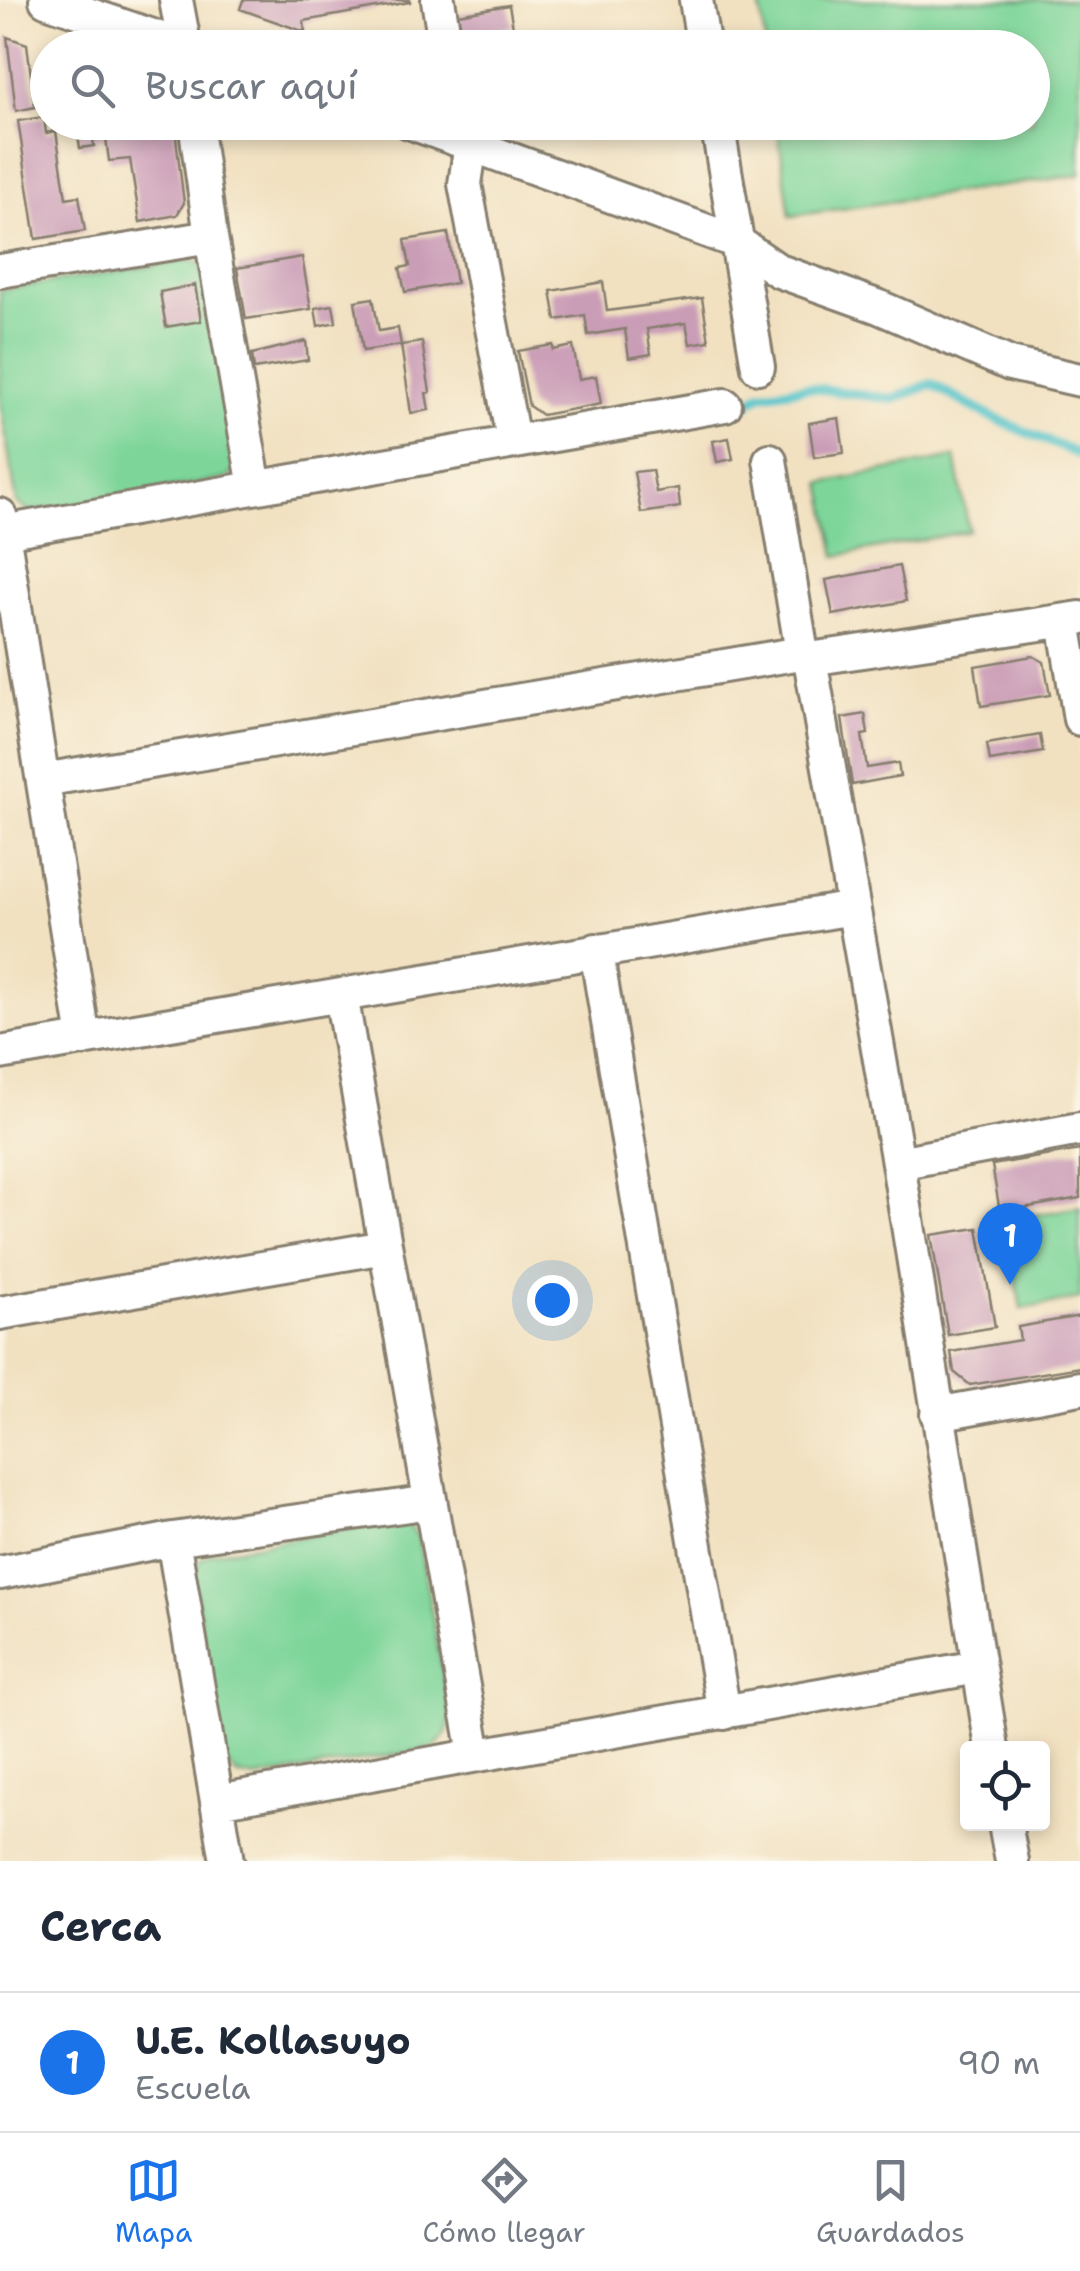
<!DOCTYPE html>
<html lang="es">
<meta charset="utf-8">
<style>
body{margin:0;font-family:"Shantell Sans",sans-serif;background:#f2f2f3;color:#1f2937}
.controls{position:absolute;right:30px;bottom:30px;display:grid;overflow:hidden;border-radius:10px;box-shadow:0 5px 15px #0003}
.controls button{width:90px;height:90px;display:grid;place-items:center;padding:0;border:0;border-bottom:2px solid #e0e1e3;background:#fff;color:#1f2937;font:50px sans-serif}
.you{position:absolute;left:552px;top:1300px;width:35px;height:35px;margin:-25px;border:8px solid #fff;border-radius:50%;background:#1a73e8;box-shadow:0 0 0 15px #1a73e833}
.badge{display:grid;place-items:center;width:65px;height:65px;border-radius:50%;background:#1a73e8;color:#fff;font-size:32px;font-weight:700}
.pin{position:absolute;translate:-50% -82px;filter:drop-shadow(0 2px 5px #0008)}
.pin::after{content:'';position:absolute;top:52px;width:35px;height:30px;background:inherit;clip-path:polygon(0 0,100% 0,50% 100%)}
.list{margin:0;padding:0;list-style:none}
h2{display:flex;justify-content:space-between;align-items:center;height:130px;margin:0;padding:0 40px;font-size:42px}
h2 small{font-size:32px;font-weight:400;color:#747a83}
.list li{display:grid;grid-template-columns:65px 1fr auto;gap:30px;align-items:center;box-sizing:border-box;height:140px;padding:0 40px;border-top:2px solid #e0e1e3}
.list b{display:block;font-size:38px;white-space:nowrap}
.list p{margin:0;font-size:32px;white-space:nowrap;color:#747a83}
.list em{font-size:32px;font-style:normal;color:#747a83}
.icon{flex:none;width:55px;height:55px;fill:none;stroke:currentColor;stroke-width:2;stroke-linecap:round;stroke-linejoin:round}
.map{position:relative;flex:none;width:1080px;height:1861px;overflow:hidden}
.search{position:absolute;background:#fff;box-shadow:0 5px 15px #0003;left:30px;right:30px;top:30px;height:110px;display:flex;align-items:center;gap:25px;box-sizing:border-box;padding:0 35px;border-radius:55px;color:#747a83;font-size:38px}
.sheet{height:270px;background:#fff}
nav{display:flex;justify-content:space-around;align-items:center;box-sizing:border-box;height:140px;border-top:2px solid #e0e1e3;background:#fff;font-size:28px;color:#747a83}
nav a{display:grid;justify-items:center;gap:5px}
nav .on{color:#1a73e8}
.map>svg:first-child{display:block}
.green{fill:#7dd59a;stroke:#4c785b;stroke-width:2.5}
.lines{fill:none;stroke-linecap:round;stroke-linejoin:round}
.stream{stroke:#56c4ca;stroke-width:10}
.building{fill:#ca9db7}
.street-casing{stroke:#867e6e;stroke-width:38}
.street{stroke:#fff;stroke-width:32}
</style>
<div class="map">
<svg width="1080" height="1861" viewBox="0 0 1080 1861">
<rect width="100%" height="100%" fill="#fcf5e5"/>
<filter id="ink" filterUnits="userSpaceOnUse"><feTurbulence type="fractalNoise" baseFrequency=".01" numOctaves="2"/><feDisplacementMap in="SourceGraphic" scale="20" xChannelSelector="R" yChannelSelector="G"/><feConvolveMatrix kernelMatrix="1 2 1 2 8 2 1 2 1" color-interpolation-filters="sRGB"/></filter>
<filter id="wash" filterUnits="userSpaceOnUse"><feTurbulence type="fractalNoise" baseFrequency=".0048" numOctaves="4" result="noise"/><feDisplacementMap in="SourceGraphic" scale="40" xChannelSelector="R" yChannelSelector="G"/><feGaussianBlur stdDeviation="2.25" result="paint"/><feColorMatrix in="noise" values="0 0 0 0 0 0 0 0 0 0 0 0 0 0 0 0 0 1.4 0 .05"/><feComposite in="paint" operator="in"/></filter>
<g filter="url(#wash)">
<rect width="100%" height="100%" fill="#f1e1c1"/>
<path class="green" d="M 759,0 L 1080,0 L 1080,175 L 790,216 L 777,123 L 1032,122 L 1032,48 L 766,47 Z
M 189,260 L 201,264 L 237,471 L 226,479 L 30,512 L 17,503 L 0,402 L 0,290 Z
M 955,457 L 969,531 L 836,556 L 822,483 Z
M 1080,1207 L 1080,1299 L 1021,1309 L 1005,1220 Z
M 395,1520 L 408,1524 L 418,1537 L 451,1718 L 446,1734 L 434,1748 L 255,1779 L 237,1775 L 225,1762 L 193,1578 L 198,1562 L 211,1553 Z"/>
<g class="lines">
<path class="stream" d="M 744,406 L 761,394 L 807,387 L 893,399 L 931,384 L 991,417 L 1080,455"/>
</g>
<g id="blocks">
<path class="building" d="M 243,0 L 410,0 L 410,2 L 304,21 L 305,32 L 240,9 Z
M 509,5 L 513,27 L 461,36 L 458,14 Z
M 7,37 L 27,44 L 35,107 L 16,111 Z
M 44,117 L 46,133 L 56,131 L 66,198 L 79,196 L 85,231 L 36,239 L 18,121 Z
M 72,122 L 174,122 L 184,203 L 177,215 L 140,222 L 130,159 L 109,161 L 106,138 L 93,140 L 94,146 L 80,148 L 77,128 L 74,129 Z
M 448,233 L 456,283 L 405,292 L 400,268 L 410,266 L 405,240 Z
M 302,257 L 311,309 L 246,319 L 237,268 Z
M 603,282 L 607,311 L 702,298 L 709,341 L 690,344 L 686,323 L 647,329 L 651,354 L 629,358 L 625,329 L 588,335 L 585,315 L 556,320 L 551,291 Z
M 195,285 L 201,321 L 166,327 L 160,292 Z
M 373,298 L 379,331 L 398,328 L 401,345 L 363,351 L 355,301 Z
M 333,305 L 336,322 L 318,326 L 315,308 Z
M 306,341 L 308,360 L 254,369 L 252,354 Z
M 422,342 L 430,392 L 426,393 L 429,410 L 411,413 L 401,345 Z
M 553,345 L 553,350 L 573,346 L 579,379 L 596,376 L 601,404 L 542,415 L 529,406 L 518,351 Z
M 839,418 L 844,453 L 814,457 L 809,423 Z
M 729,438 L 733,459 L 717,462 L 713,441 Z
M 652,470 L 656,492 L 678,488 L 680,507 L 641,513 L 634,472 Z
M 899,566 L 906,601 L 833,615 L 826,580 Z
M 1033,656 L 1044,662 L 1050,695 L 981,706 L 975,666 Z
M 865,714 L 868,734 L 862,735 L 867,768 L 898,763 L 900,776 L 852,785 L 842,718 Z
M 1040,735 L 1043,752 L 990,761 L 987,744 Z
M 1080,1150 L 1080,1198 L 1000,1212 L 992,1165 Z
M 978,1228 L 995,1327 L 948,1335 L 931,1235 Z
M 1080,1316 L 1080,1367 L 970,1385 L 954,1372 L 951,1352 L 1020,1340 L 1018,1327 Z"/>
</g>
</g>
<g filter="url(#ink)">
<use href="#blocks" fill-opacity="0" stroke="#867e6e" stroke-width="2.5"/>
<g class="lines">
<defs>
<path id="street" d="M 46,0 L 188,48
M 176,0 L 185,48
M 438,0 L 446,48
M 696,0 L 704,48
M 195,122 L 211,237 L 255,487
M 409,122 L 737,242 L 779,271 L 879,307 L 1010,364 L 1080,380
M 717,122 L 758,367
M 471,143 L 465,184 L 513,440
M 0,271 L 211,237
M 770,460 L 802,653
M 0,515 L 3,532 L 725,405
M 3,532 L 84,1039
M 1064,621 L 1080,719
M 810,659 L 898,1163 L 992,1748
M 43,780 L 802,653 L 810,659 L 1080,618
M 596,950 L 724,1713
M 341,995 L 475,1754
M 0,1053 L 853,908
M 898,1163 L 1080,1129
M 0,1313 L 385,1247
M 937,1414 L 1080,1388
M 173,1539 L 227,1861
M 0,1573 L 173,1539 L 430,1502
M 217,1801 L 978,1667
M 1005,1824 L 1012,1861"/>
</defs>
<use href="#street" class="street-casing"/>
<use href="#street" class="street"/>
</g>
</g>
</svg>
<div class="controls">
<button><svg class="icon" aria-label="locate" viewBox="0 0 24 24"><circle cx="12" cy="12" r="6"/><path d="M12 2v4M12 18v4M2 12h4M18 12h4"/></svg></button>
</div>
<div class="you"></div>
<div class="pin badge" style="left:1010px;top:1285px">1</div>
<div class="search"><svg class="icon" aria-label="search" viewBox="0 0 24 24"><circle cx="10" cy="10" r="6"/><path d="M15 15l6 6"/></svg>Buscar aquí</div>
</div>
<section class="sheet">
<h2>Cerca<small></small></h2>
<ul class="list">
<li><span class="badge">1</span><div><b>U.E. Kollasuyo</b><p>Escuela</p></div><em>90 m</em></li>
</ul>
</section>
<nav>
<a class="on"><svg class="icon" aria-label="map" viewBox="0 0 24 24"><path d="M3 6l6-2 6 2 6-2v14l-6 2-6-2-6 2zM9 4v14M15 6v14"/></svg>Mapa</a>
<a><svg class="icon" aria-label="directions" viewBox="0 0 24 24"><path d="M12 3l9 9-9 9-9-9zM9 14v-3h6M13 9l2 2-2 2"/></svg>Cómo llegar</a>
<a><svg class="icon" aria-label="saved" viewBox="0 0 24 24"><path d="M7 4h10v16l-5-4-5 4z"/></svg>Guardados</a>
</nav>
